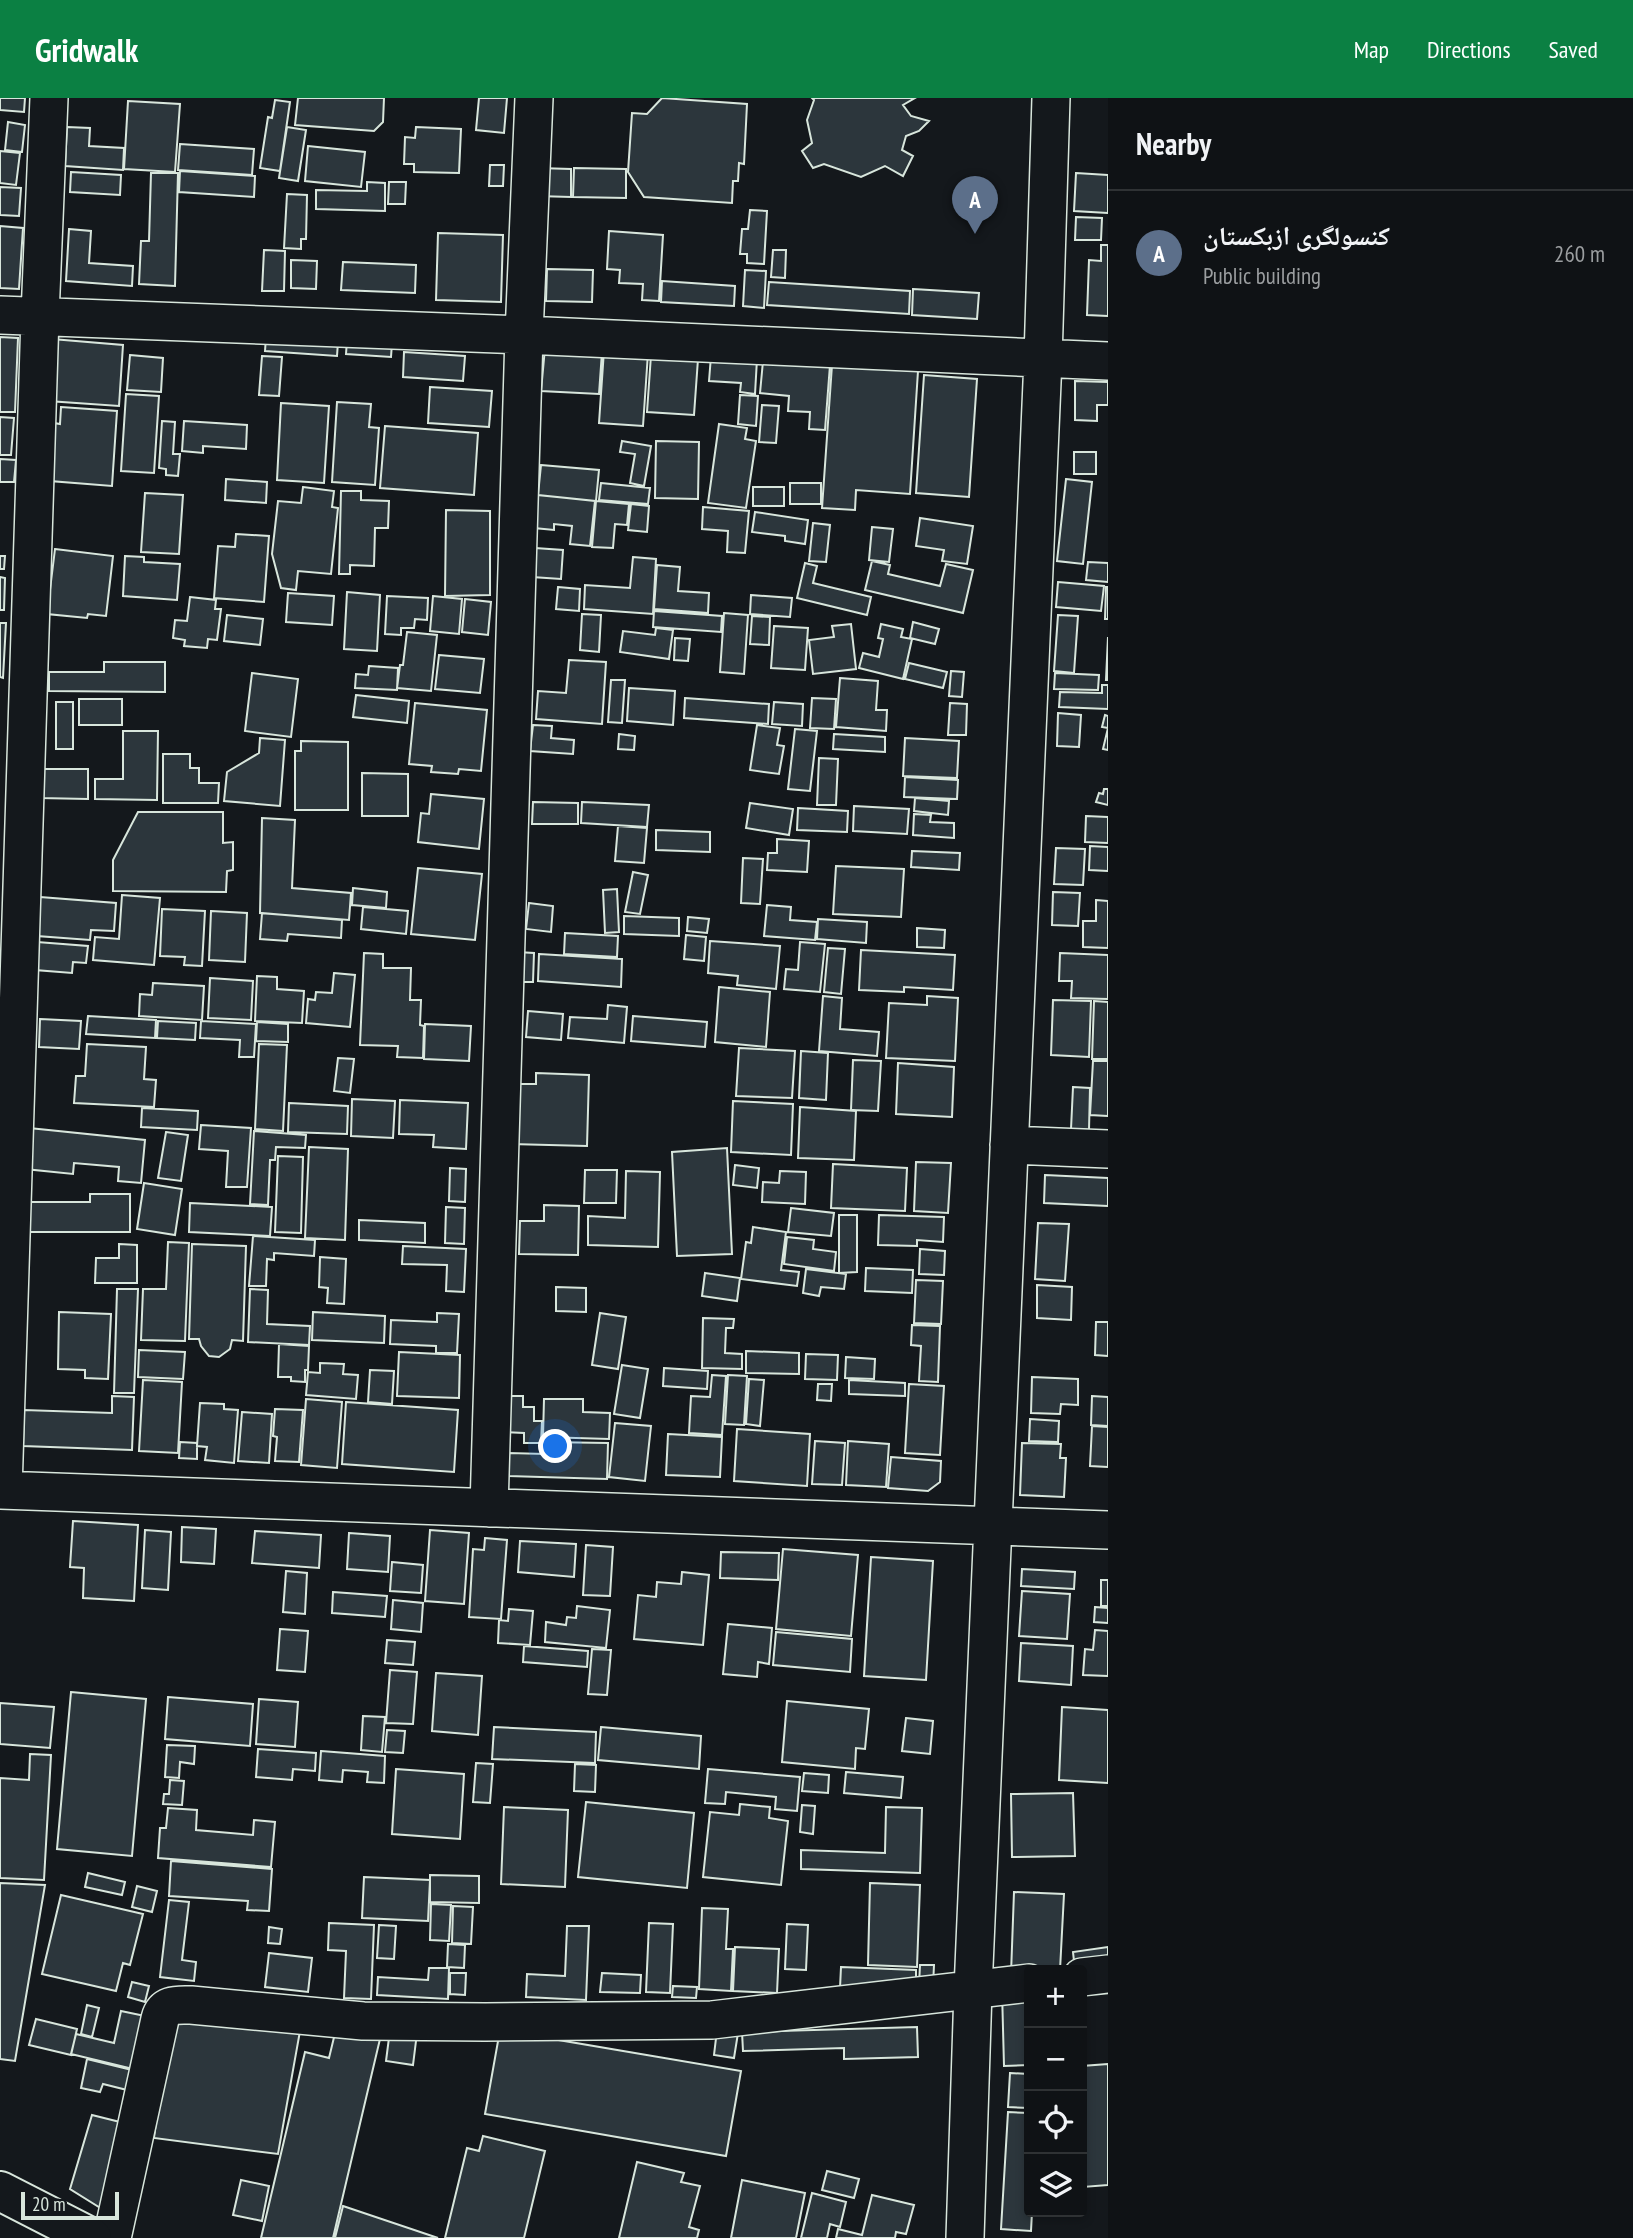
<!DOCTYPE html>
<meta charset="utf-8">
<style>
body{margin:0;font-family:"PT Sans Narrow","Noto Naskh Arabic",sans-serif;background:#1d2022;color:#f1f3f6}
.controls{position:absolute;right:21px;bottom:21px;display:grid;overflow:hidden;border-radius:7px;box-shadow:0 4px 10px #0003}
.controls button{width:63px;height:63px;display:grid;place-items:center;padding:0;border:0;border-bottom:2px solid #2f3234;background:#0f1215;color:#f1f3f6;font:35px sans-serif}
.scale{position:absolute;left:21px;bottom:18px;width:98px;box-sizing:border-box;padding-left:7px;border:4px solid #d8e6dc;border-top:0;font-size:19px;line-height:24px;white-space:nowrap;color:#d8e6dc;-webkit-text-stroke:5px #14181c;paint-order:stroke}
.you{position:absolute;left:556px;top:1349px;width:24px;height:24px;margin:-18px;border:5px solid #fff;border-radius:50%;background:#1a73e8;box-shadow:0 0 0 10px #1a73e833}
.badge{display:grid;place-items:center;width:46px;height:46px;border-radius:50%;background:#0b8043;color:#fff;font-size:23px;font-weight:700}
.pin{position:absolute;translate:-50% -58px;filter:drop-shadow(0 2px 4px #0008)}
.pin::after{content:'';position:absolute;top:37px;width:24px;height:21px;background:inherit;clip-path:polygon(0 0,100% 0,50% 100%)}
.list{margin:0;padding:0;list-style:none}
h2{display:flex;justify-content:space-between;align-items:center;height:91px;margin:0;padding:0 28px;font-size:30px}
h2 small{font-size:23px;font-weight:400;color:#9b9ea0}
.list li{display:grid;grid-template-columns:46px 1fr auto;gap:21px;align-items:center;box-sizing:border-box;height:126px;padding:0 28px;border-top:2px solid #2f3234}
.list b{display:block;font-size:26px;white-space:nowrap}
.list p{margin:0;font-size:23px;white-space:nowrap;color:#9b9ea0}
.list em{font-size:23px;font-style:normal;color:#9b9ea0}
.icon{flex:none;width:38px;height:38px;fill:none;stroke:currentColor;stroke-width:2;stroke-linecap:round;stroke-linejoin:round}
.map{position:relative;flex:none;width:1108px;height:2140px;overflow:hidden}
header{display:flex;align-items:center;gap:42px;box-sizing:border-box;height:98px;padding:0 35px;background:#0b8043;color:#fff}
header strong{font-size:33px}
nav{display:flex;gap:38px;margin-inline-start:auto;font-size:24px}
main{display:flex}
aside{flex:1;background:#0f1215}
.map>svg:first-child{display:block}
.building{fill:#2c363c;stroke:#d8e6dc;stroke-width:2}
.lines{fill:none;stroke-linecap:round;stroke-linejoin:round}
.minor-casing{stroke:#d8e6dc;stroke-width:40}
.highway-casing{stroke:#d8e6dc;stroke-width:42}
.minor{stroke:#14181c;stroke-width:37}
.highway{stroke:#14181c;stroke-width:38}
</style>
<header>
<strong>Gridwalk</strong>
<nav><a>Map</a><a>Directions</a><a>Saved</a></nav>
</header>
<main>
<div class="map">
<svg width="1108" height="2140" viewBox="0 0 1108 2140">
<rect width="100%" height="100%" fill="#14181c"/>
<path class="building" d="M 0,0 L 25,0 L 24,14 L 0,12 Z
M 298,0 L 384,0 L 383,24 L 374,33 L 295,27 Z
M 479,0 L 507,0 L 504,35 L 476,32 Z
M 662,0 L 747,6 L 744,66 L 739,65 L 738,83 L 733,83 L 732,105 L 644,99 L 628,74 L 632,15 L 647,16 Z
M 812,0 L 915,0 L 903,7 L 911,18 L 929,23 L 919,33 L 906,38 L 902,52 L 913,58 L 903,78 L 885,68 L 861,79 L 824,66 L 813,70 L 802,53 L 812,45 L 807,22 L 814,2 Z
M 275,2 L 290,4 L 280,73 L 260,70 L 268,19 L 272,20 Z
M 128,3 L 180,6 L 175,74 L 124,71 Z
M 8,24 L 25,27 L 22,54 L 5,52 Z
M 67,29 L 90,30 L 89,48 L 124,50 L 123,72 L 65,68 Z
M 287,29 L 306,32 L 298,83 L 279,80 Z
M 416,29 L 461,31 L 459,75 L 414,74 L 414,66 L 404,66 L 405,39 L 415,40 Z
M 180,46 L 254,51 L 252,77 L 178,72 Z
M 308,48 L 365,54 L 361,89 L 305,83 Z
M 0,53 L 20,55 L 16,87 L 0,85 Z
M 490,67 L 504,67 L 503,88 L 489,88 Z
M 538,70 L 571,71 L 571,99 L 537,98 Z
M 574,70 L 626,71 L 626,100 L 573,99 Z
M 180,73 L 255,78 L 254,99 L 179,94 Z
M 71,74 L 121,77 L 120,97 L 70,94 Z
M 151,75 L 178,75 L 175,188 L 139,186 L 141,143 L 149,143 Z
M 1076,75 L 1108,77 L 1108,115 L 1074,113 Z
M 367,84 L 385,85 L 385,113 L 316,111 L 316,92 L 367,93 Z
M 389,84 L 406,84 L 405,106 L 388,106 Z
M 0,89 L 21,90 L 19,118 L 0,117 Z
M 287,96 L 307,97 L 306,141 L 301,141 L 301,151 L 284,150 Z
M 750,112 L 767,113 L 764,166 L 747,165 L 747,156 L 740,156 L 742,131 L 748,131 Z
M 1076,119 L 1102,120 L 1101,142 L 1075,142 Z
M 0,128 L 23,130 L 19,191 L 0,190 Z
M 69,131 L 91,133 L 89,165 L 133,168 L 132,188 L 66,183 Z
M 609,133 L 663,137 L 659,203 L 642,202 L 643,186 L 619,185 L 620,172 L 607,171 Z
M 438,135 L 503,137 L 501,204 L 436,202 Z
M 1101,147 L 1108,147 L 1108,218 L 1087,217 L 1089,162 L 1101,163 Z
M 264,152 L 285,153 L 284,193 L 262,193 Z
M 773,152 L 786,152 L 785,180 L 771,179 Z
M 291,162 L 317,163 L 316,191 L 291,190 Z
M 343,164 L 416,167 L 415,195 L 341,192 Z
M 547,171 L 593,172 L 592,204 L 546,203 Z
M 745,172 L 766,173 L 764,210 L 743,208 Z
M 662,183 L 735,188 L 734,208 L 661,204 Z
M 769,184 L 910,193 L 909,216 L 767,207 Z
M 913,191 L 979,195 L 977,221 L 912,217 Z
M 0,239 L 18,240 L 15,314 L 0,314 Z
M 266,239 L 338,244 L 337,258 L 265,253 Z
M 52,241 L 123,247 L 119,308 L 48,303 Z
M 347,242 L 392,245 L 391,259 L 346,256 Z
M 545,250 L 602,254 L 599,296 L 541,293 Z
M 604,252 L 648,255 L 643,328 L 599,325 Z
M 404,254 L 465,258 L 463,283 L 403,279 Z
M 130,257 L 163,260 L 161,294 L 127,292 Z
M 651,257 L 698,261 L 694,317 L 647,314 Z
M 262,258 L 282,259 L 279,298 L 259,297 Z
M 711,258 L 757,261 L 755,296 L 740,294 L 741,285 L 709,283 Z
M 763,263 L 830,267 L 825,332 L 809,331 L 810,314 L 788,313 L 789,298 L 760,295 Z
M 832,267 L 918,273 L 910,396 L 856,392 L 855,412 L 822,410 Z
M 924,277 L 977,281 L 969,399 L 916,395 Z
M 1075,283 L 1108,284 L 1108,307 L 1097,307 L 1097,323 L 1075,322 Z
M 430,289 L 492,293 L 489,329 L 428,325 Z
M 126,296 L 159,298 L 154,375 L 121,373 Z
M 740,297 L 758,298 L 756,328 L 738,326 Z
M 337,304 L 371,306 L 369,329 L 379,330 L 375,387 L 332,384 Z
M 281,305 L 329,308 L 324,385 L 277,382 Z
M 762,307 L 779,308 L 776,345 L 759,344 Z
M 61,309 L 117,313 L 112,388 L 50,383 L 54,325 L 60,326 Z
M 0,319 L 14,320 L 11,357 L 0,357 Z
M 162,323 L 175,324 L 173,356 L 180,356 L 178,378 L 166,377 L 166,371 L 159,370 Z
M 184,323 L 247,327 L 246,351 L 203,348 L 203,355 L 182,353 Z
M 719,326 L 747,330 L 745,341 L 756,343 L 746,410 L 708,405 Z
M 385,328 L 478,335 L 474,397 L 380,390 Z
M 622,343 L 651,348 L 644,388 L 630,385 L 635,356 L 620,354 Z
M 656,343 L 699,344 L 698,401 L 655,400 Z
M 1074,354 L 1096,354 L 1096,376 L 1074,376 Z
M 0,361 L 16,362 L 14,384 L 0,384 Z
M 541,367 L 599,372 L 596,403 L 538,397 Z
M 226,381 L 267,384 L 266,405 L 225,402 Z
M 1066,381 L 1092,384 L 1083,466 L 1057,463 Z
M 601,385 L 650,390 L 648,406 L 599,402 Z
M 790,385 L 821,385 L 821,406 L 790,406 Z
M 303,389 L 334,393 L 332,409 L 338,410 L 331,476 L 298,473 L 296,492 L 281,490 L 272,456 L 278,403 L 301,405 Z
M 753,389 L 784,389 L 784,408 L 753,408 Z
M 341,393 L 361,393 L 361,402 L 389,403 L 388,430 L 375,430 L 374,468 L 350,467 L 350,476 L 339,476 Z
M 145,395 L 183,397 L 179,456 L 141,454 Z
M 538,397 L 595,403 L 590,448 L 570,446 L 572,428 L 554,426 L 554,432 L 534,430 Z
M 596,403 L 629,406 L 627,427 L 615,426 L 613,450 L 592,449 Z
M 631,406 L 649,408 L 647,434 L 628,432 Z
M 703,409 L 749,413 L 745,455 L 727,454 L 728,433 L 702,431 Z
M 446,412 L 490,413 L 490,497 L 445,498 Z
M 755,414 L 808,422 L 805,446 L 785,443 L 785,438 L 752,434 Z
M 920,420 L 973,428 L 967,466 L 942,463 L 944,452 L 916,448 Z
M 813,425 L 830,427 L 826,464 L 809,463 Z
M 872,429 L 893,431 L 889,464 L 869,462 Z
M 236,436 L 269,438 L 264,504 L 214,500 L 218,448 L 235,449 Z
M 535,450 L 563,452 L 561,481 L 532,479 Z
M 55,451 L 113,458 L 106,518 L 88,516 L 87,520 L 47,516 Z
M 0,458 L 5,458 L 4,471 L 0,471 Z
M 125,458 L 144,459 L 144,464 L 180,466 L 177,502 L 123,498 Z
M 633,459 L 656,461 L 653,516 L 584,511 L 585,487 L 630,490 Z
M 872,463 L 890,467 L 888,476 L 940,488 L 946,466 L 973,472 L 963,515 L 865,492 Z
M 1088,464 L 1108,465 L 1108,484 L 1086,482 Z
M 805,465 L 817,468 L 813,485 L 871,499 L 867,517 L 797,500 Z
M 657,467 L 680,469 L 678,493 L 709,495 L 708,515 L 654,511 Z
M 0,479 L 5,480 L 4,512 L 0,512 Z
M 1058,484 L 1104,488 L 1101,513 L 1056,509 Z
M 558,489 L 580,491 L 579,513 L 556,511 Z
M 1106,489 L 1108,489 L 1108,521 L 1105,521 Z
M 347,494 L 380,497 L 377,553 L 344,551 Z
M 288,495 L 334,498 L 332,527 L 286,524 Z
M 751,497 L 792,500 L 790,519 L 750,516 Z
M 387,498 L 428,500 L 427,522 L 415,521 L 414,530 L 401,530 L 401,537 L 385,536 Z
M 433,498 L 462,501 L 459,536 L 430,533 Z
M 190,499 L 216,502 L 215,511 L 221,511 L 217,542 L 208,541 L 207,550 L 184,548 L 185,542 L 173,540 L 175,522 L 187,523 Z
M 465,501 L 491,504 L 488,537 L 462,534 Z
M 654,513 L 722,518 L 721,534 L 653,529 Z
M 724,515 L 748,517 L 744,576 L 720,574 Z
M 582,516 L 601,517 L 599,554 L 580,552 Z
M 227,517 L 263,521 L 260,547 L 224,543 Z
M 1058,517 L 1078,518 L 1074,575 L 1054,573 Z
M 752,518 L 770,519 L 769,547 L 750,546 Z
M 913,524 L 939,531 L 935,546 L 910,540 Z
M 0,525 L 6,525 L 3,580 L 0,579 Z
M 851,526 L 856,571 L 813,576 L 809,542 L 834,539 L 832,528 Z
M 881,526 L 903,531 L 901,539 L 912,541 L 903,581 L 859,570 L 863,555 L 879,559 L 883,541 L 878,540 Z
M 774,528 L 808,530 L 805,572 L 771,570 Z
M 656,530 L 673,532 L 669,561 L 620,554 L 623,533 L 655,537 Z
M 407,534 L 437,537 L 431,593 L 397,590 L 400,567 L 403,567 Z
M 1108,539 L 1108,582 L 1106,582 Z
M 675,540 L 690,541 L 688,563 L 674,562 Z
M 439,557 L 484,561 L 480,595 L 435,591 Z
M 569,562 L 606,564 L 602,626 L 536,621 L 538,593 L 566,595 Z
M 104,564 L 165,564 L 165,594 L 49,593 L 49,574 L 104,574 Z
M 909,565 L 947,574 L 943,590 L 905,581 Z
M 369,568 L 398,570 L 397,592 L 355,590 L 356,576 L 368,577 Z
M 951,573 L 964,574 L 962,599 L 949,598 Z
M 252,575 L 298,581 L 291,639 L 245,633 Z
M 1055,575 L 1099,577 L 1098,592 L 1054,591 Z
M 840,580 L 878,583 L 876,612 L 887,612 L 886,633 L 836,629 Z
M 611,582 L 625,582 L 622,625 L 608,624 Z
M 1102,587 L 1108,587 L 1108,611 L 1059,609 L 1060,594 L 1102,595 Z
M 629,590 L 675,593 L 673,627 L 627,623 Z
M 356,597 L 409,603 L 407,625 L 353,619 Z
M 685,600 L 769,606 L 768,626 L 684,620 Z
M 812,600 L 836,601 L 834,631 L 810,630 Z
M 79,601 L 122,601 L 122,627 L 79,627 Z
M 56,604 L 73,604 L 73,651 L 56,651 Z
M 774,604 L 803,606 L 802,628 L 772,626 Z
M 415,605 L 487,612 L 481,673 L 459,671 L 458,676 L 431,674 L 432,668 L 409,666 Z
M 950,605 L 967,606 L 966,637 L 948,637 Z
M 1058,615 L 1081,617 L 1079,649 L 1057,648 Z
M 1105,617 L 1108,618 L 1108,652 L 1103,651 L 1108,630 L 1102,629 Z
M 533,627 L 552,628 L 551,640 L 574,642 L 573,656 L 530,653 Z
M 757,627 L 780,630 L 777,647 L 784,648 L 779,676 L 750,672 Z
M 795,631 L 817,633 L 810,693 L 788,691 Z
M 123,633 L 158,633 L 157,702 L 95,701 L 95,681 L 123,681 Z
M 619,636 L 635,638 L 634,652 L 618,651 Z
M 834,636 L 885,639 L 885,654 L 833,651 Z
M 260,640 L 285,642 L 280,708 L 224,703 L 227,674 L 259,655 Z
M 905,640 L 959,643 L 957,680 L 903,678 Z
M 301,643 L 348,644 L 348,712 L 295,712 L 295,653 L 301,653 Z
M 163,656 L 190,656 L 190,670 L 199,670 L 199,685 L 219,685 L 218,705 L 163,705 Z
M 819,660 L 838,661 L 836,707 L 817,707 Z
M 41,671 L 88,671 L 88,701 L 40,700 Z
M 362,675 L 408,676 L 408,718 L 362,718 Z
M 905,679 L 958,682 L 957,701 L 904,699 Z
M 1104,691 L 1108,691 L 1108,707 L 1096,704 L 1099,695 L 1103,696 Z
M 431,696 L 484,701 L 479,751 L 418,744 L 421,715 L 429,716 Z
M 915,700 L 949,703 L 948,717 L 914,713 Z
M 533,704 L 578,705 L 578,726 L 532,726 Z
M 582,704 L 649,707 L 647,729 L 581,725 Z
M 750,705 L 793,711 L 789,737 L 746,730 Z
M 854,708 L 909,711 L 907,736 L 853,733 Z
M 798,710 L 848,713 L 847,734 L 797,732 Z
M 138,714 L 223,714 L 223,745 L 233,744 L 233,772 L 227,773 L 226,794 L 113,793 L 113,762 Z
M 914,716 L 931,717 L 930,724 L 954,725 L 954,740 L 913,737 Z
M 1086,718 L 1108,719 L 1108,745 L 1085,744 Z
M 262,720 L 295,722 L 292,790 L 351,795 L 349,822 L 260,815 Z
M 618,728 L 647,730 L 644,765 L 615,763 Z
M 656,732 L 710,734 L 710,754 L 656,752 Z
M 777,741 L 809,743 L 807,774 L 767,772 L 768,755 L 777,755 Z
M 1090,748 L 1108,749 L 1108,773 L 1089,772 Z
M 1056,750 L 1085,751 L 1083,787 L 1054,786 Z
M 912,753 L 960,755 L 959,772 L 911,769 Z
M 743,760 L 763,761 L 760,806 L 741,805 Z
M 836,768 L 904,771 L 901,819 L 833,816 Z
M 418,770 L 482,776 L 475,842 L 411,836 Z
M 633,774 L 648,777 L 640,816 L 625,814 Z
M 353,790 L 387,794 L 386,810 L 352,807 Z
M 617,791 L 619,834 L 605,835 L 603,792 Z
M 1053,794 L 1080,795 L 1078,828 L 1052,827 Z
M 122,797 L 160,800 L 154,867 L 93,862 L 95,839 L 119,841 Z
M 40,799 L 116,805 L 114,833 L 91,832 L 90,842 L 37,838 Z
M 1096,802 L 1108,803 L 1108,850 L 1083,849 L 1083,823 L 1096,823 Z
M 529,805 L 553,808 L 551,834 L 526,831 Z
M 767,807 L 791,809 L 790,822 L 817,824 L 815,842 L 764,838 Z
M 363,809 L 408,813 L 406,836 L 361,831 Z
M 162,811 L 205,813 L 202,868 L 184,867 L 185,859 L 160,858 Z
M 211,813 L 247,815 L 245,864 L 209,862 Z
M 262,815 L 342,822 L 341,840 L 288,836 L 287,843 L 260,841 Z
M 624,818 L 679,820 L 679,838 L 624,836 Z
M 688,819 L 709,821 L 707,835 L 687,833 Z
M 818,821 L 867,824 L 866,845 L 817,841 Z
M 917,830 L 945,832 L 944,850 L 917,849 Z
M 565,835 L 618,838 L 617,859 L 564,856 Z
M 686,837 L 706,839 L 704,863 L 684,861 Z
M 710,843 L 780,848 L 776,891 L 737,887 L 738,878 L 708,875 Z
M 37,844 L 88,848 L 86,865 L 73,864 L 72,875 L 35,872 Z
M 800,844 L 825,846 L 820,894 L 784,891 L 786,871 L 798,872 Z
M 828,850 L 845,851 L 841,896 L 824,894 Z
M 861,852 L 955,857 L 953,892 L 904,889 L 904,894 L 859,892 Z
M 517,854 L 534,855 L 533,884 L 516,884 Z
M 364,855 L 383,856 L 383,870 L 411,870 L 410,902 L 421,902 L 420,927 L 424,928 L 423,960 L 397,959 L 398,948 L 360,947 Z
M 1060,855 L 1108,857 L 1108,901 L 1071,900 L 1072,883 L 1059,883 Z
M 539,856 L 622,861 L 621,889 L 538,883 Z
M 334,875 L 355,877 L 350,929 L 306,925 L 308,901 L 315,902 L 316,894 L 332,895 Z
M 257,878 L 277,879 L 277,891 L 304,893 L 302,925 L 255,923 Z
M 210,880 L 253,883 L 251,922 L 208,920 Z
M 153,885 L 204,888 L 202,922 L 139,918 L 140,896 L 152,897 Z
M 719,889 L 770,894 L 766,949 L 715,944 Z
M 823,898 L 842,900 L 840,931 L 879,934 L 877,958 L 819,953 Z
M 927,898 L 958,900 L 955,963 L 886,960 L 889,905 L 927,907 Z
M 1053,902 L 1091,903 L 1089,959 L 1051,957 Z
M 1094,903 L 1108,904 L 1108,961 L 1092,961 Z
M 608,907 L 627,909 L 624,945 L 568,940 L 570,919 L 607,921 Z
M 528,913 L 563,916 L 561,942 L 526,939 Z
M 88,918 L 156,922 L 155,940 L 86,936 Z
M 633,918 L 707,924 L 705,949 L 631,943 Z
M 40,921 L 81,923 L 79,951 L 39,949 Z
M 158,923 L 196,925 L 195,942 L 157,940 Z
M 201,923 L 256,926 L 254,959 L 239,959 L 240,942 L 200,940 Z
M 257,924 L 288,926 L 288,944 L 256,943 Z
M 425,926 L 471,928 L 469,963 L 424,961 Z
M 87,946 L 146,949 L 144,981 L 156,982 L 154,1009 L 74,1005 L 76,978 L 85,978 Z
M 259,946 L 287,947 L 283,1033 L 255,1031 Z
M 739,950 L 795,953 L 792,1000 L 736,998 Z
M 801,953 L 828,955 L 826,1002 L 799,1000 Z
M 338,960 L 354,961 L 350,995 L 334,993 Z
M 853,962 L 881,963 L 878,1013 L 851,1012 Z
M 1093,963 L 1108,963 L 1108,1018 L 1090,1017 Z
M 898,965 L 954,969 L 952,1019 L 896,1016 Z
M 536,975 L 589,977 L 587,1048 L 511,1046 L 512,986 L 536,986 Z
M 1073,989 L 1090,990 L 1089,1032 L 1071,1031 Z
M 352,1001 L 395,1003 L 393,1040 L 351,1038 Z
M 400,1002 L 468,1005 L 466,1051 L 433,1049 L 434,1037 L 399,1036 Z
M 733,1003 L 793,1006 L 791,1057 L 731,1054 Z
M 289,1005 L 348,1008 L 347,1036 L 288,1034 Z
M 800,1009 L 856,1013 L 854,1062 L 798,1060 Z
M 142,1010 L 198,1013 L 197,1032 L 141,1029 Z
M 201,1027 L 251,1030 L 247,1089 L 226,1089 L 228,1053 L 199,1051 Z
M 29,1030 L 145,1042 L 141,1085 L 118,1083 L 119,1069 L 74,1065 L 73,1076 L 25,1071 Z
M 254,1033 L 306,1037 L 305,1050 L 276,1049 L 275,1062 L 270,1062 L 268,1107 L 250,1106 Z
M 166,1034 L 188,1037 L 181,1083 L 158,1080 Z
M 309,1049 L 348,1051 L 345,1142 L 305,1140 Z
M 727,1050 L 732,1156 L 677,1158 L 672,1054 Z
M 278,1058 L 303,1059 L 301,1135 L 275,1134 Z
M 916,1064 L 951,1065 L 948,1115 L 914,1113 Z
M 833,1066 L 907,1070 L 905,1113 L 831,1110 Z
M 735,1067 L 759,1070 L 757,1090 L 733,1087 Z
M 450,1070 L 466,1071 L 465,1104 L 449,1103 Z
M 585,1072 L 617,1072 L 616,1105 L 584,1105 Z
M 626,1073 L 660,1074 L 658,1149 L 588,1147 L 588,1118 L 625,1120 Z
M 780,1073 L 806,1074 L 805,1106 L 762,1104 L 763,1084 L 779,1085 Z
M 1045,1077 L 1108,1080 L 1108,1108 L 1044,1105 Z
M 144,1085 L 182,1091 L 175,1137 L 137,1131 Z
M 90,1096 L 130,1096 L 130,1134 L 25,1134 L 25,1104 L 90,1104 Z
M 190,1105 L 272,1109 L 270,1138 L 189,1134 Z
M 544,1107 L 579,1108 L 578,1157 L 519,1156 L 520,1123 L 544,1123 Z
M 446,1109 L 465,1110 L 464,1146 L 445,1145 Z
M 791,1110 L 834,1115 L 831,1138 L 788,1134 Z
M 839,1117 L 857,1117 L 857,1174 L 839,1175 Z
M 879,1117 L 944,1119 L 943,1144 L 917,1142 L 917,1148 L 878,1147 Z
M 359,1122 L 425,1125 L 425,1145 L 359,1142 Z
M 1038,1125 L 1069,1126 L 1065,1183 L 1035,1181 Z
M 753,1129 L 786,1134 L 781,1172 L 799,1174 L 797,1188 L 741,1181 L 746,1144 L 751,1145 Z
M 253,1138 L 315,1142 L 314,1158 L 274,1155 L 274,1162 L 267,1161 L 266,1188 L 249,1188 Z
M 787,1139 L 814,1142 L 813,1151 L 836,1154 L 834,1173 L 784,1166 Z
M 168,1144 L 189,1145 L 185,1243 L 141,1242 L 143,1191 L 166,1191 Z
M 119,1146 L 137,1147 L 137,1185 L 95,1185 L 96,1160 L 119,1160 Z
M 192,1146 L 246,1148 L 243,1243 L 232,1242 L 230,1251 L 219,1259 L 209,1258 L 201,1248 L 199,1241 L 189,1241 Z
M 403,1148 L 466,1151 L 464,1194 L 446,1193 L 447,1167 L 402,1166 Z
M 920,1151 L 945,1153 L 944,1177 L 919,1176 Z
M 320,1159 L 346,1161 L 344,1206 L 327,1205 L 328,1190 L 319,1189 Z
M 866,1170 L 913,1172 L 912,1195 L 865,1193 Z
M 806,1171 L 846,1176 L 844,1191 L 821,1189 L 819,1198 L 803,1195 Z
M 705,1175 L 740,1180 L 737,1203 L 702,1198 Z
M 916,1182 L 943,1183 L 941,1226 L 914,1225 Z
M 1037,1187 L 1072,1189 L 1071,1222 L 1037,1220 Z
M 556,1189 L 586,1190 L 586,1214 L 556,1213 Z
M 117,1191 L 138,1191 L 134,1295 L 114,1295 Z
M 250,1191 L 268,1192 L 267,1226 L 310,1228 L 309,1247 L 248,1244 Z
M 59,1214 L 111,1216 L 108,1281 L 85,1280 L 85,1272 L 58,1271 Z
M 313,1214 L 385,1218 L 384,1245 L 312,1242 Z
M 437,1215 L 459,1216 L 457,1255 L 436,1255 L 436,1248 L 390,1246 L 391,1222 L 437,1224 Z
M 600,1215 L 626,1219 L 618,1271 L 592,1267 Z
M 703,1220 L 734,1221 L 733,1230 L 726,1230 L 725,1255 L 742,1256 L 742,1271 L 702,1270 Z
M 1096,1224 L 1108,1224 L 1108,1258 L 1095,1257 Z
M 912,1227 L 940,1228 L 938,1284 L 919,1283 L 921,1248 L 911,1247 Z
M 279,1246 L 309,1248 L 308,1272 L 305,1272 L 305,1284 L 291,1283 L 291,1279 L 278,1279 Z
M 139,1252 L 185,1254 L 183,1281 L 138,1279 Z
M 746,1253 L 799,1255 L 799,1276 L 746,1275 Z
M 399,1254 L 460,1257 L 459,1300 L 397,1298 Z
M 806,1256 L 838,1257 L 837,1282 L 805,1281 Z
M 846,1259 L 875,1261 L 874,1281 L 845,1280 Z
M 320,1265 L 344,1266 L 343,1276 L 358,1277 L 356,1301 L 306,1297 L 308,1274 L 320,1275 Z
M 622,1267 L 648,1271 L 640,1320 L 614,1316 Z
M 664,1270 L 708,1273 L 707,1291 L 663,1288 Z
M 370,1272 L 394,1273 L 392,1306 L 368,1304 Z
M 712,1277 L 726,1278 L 722,1337 L 689,1335 L 691,1298 L 710,1299 Z
M 728,1277 L 747,1278 L 744,1327 L 725,1326 Z
M 1032,1279 L 1078,1281 L 1078,1307 L 1061,1306 L 1060,1316 L 1031,1315 Z
M 749,1281 L 764,1282 L 760,1328 L 746,1326 Z
M 143,1282 L 182,1284 L 178,1355 L 139,1353 Z
M 849,1282 L 905,1285 L 905,1298 L 849,1296 Z
M 818,1286 L 832,1286 L 831,1303 L 817,1302 Z
M 909,1286 L 944,1288 L 940,1357 L 905,1355 Z
M 112,1298 L 134,1299 L 132,1352 L 23,1348 L 24,1312 L 112,1315 Z
M 500,1298 L 523,1298 L 523,1309 L 534,1309 L 534,1323 L 542,1323 L 541,1345 L 524,1345 L 524,1335 L 499,1334 Z
M 1092,1298 L 1108,1299 L 1108,1328 L 1091,1327 Z
M 306,1301 L 342,1304 L 337,1370 L 301,1367 Z
M 544,1301 L 583,1301 L 583,1314 L 610,1315 L 609,1341 L 543,1339 Z
M 346,1304 L 458,1312 L 454,1374 L 342,1366 Z
M 200,1305 L 224,1306 L 224,1311 L 238,1312 L 234,1365 L 205,1362 L 207,1349 L 197,1348 Z
M 275,1311 L 303,1312 L 299,1364 L 275,1363 L 277,1339 L 273,1338 Z
M 242,1314 L 272,1316 L 269,1365 L 238,1363 Z
M 1030,1321 L 1059,1323 L 1058,1344 L 1029,1343 Z
M 615,1325 L 651,1328 L 645,1383 L 609,1379 Z
M 1092,1328 L 1108,1329 L 1108,1369 L 1090,1368 Z
M 737,1331 L 810,1336 L 807,1388 L 734,1383 Z
M 668,1336 L 722,1339 L 720,1379 L 666,1377 Z
M 815,1343 L 845,1345 L 842,1387 L 812,1386 Z
M 848,1343 L 889,1346 L 886,1389 L 846,1387 Z
M 180,1344 L 197,1345 L 197,1361 L 179,1360 Z
M 546,1344 L 608,1345 L 607,1381 L 508,1378 L 509,1355 L 545,1356 Z
M 1022,1345 L 1061,1346 L 1060,1360 L 1066,1360 L 1064,1399 L 1020,1397 Z
M 891,1359 L 941,1363 L 940,1384 L 928,1393 L 888,1390 Z
M 73,1423 L 138,1427 L 134,1503 L 83,1500 L 84,1470 L 70,1469 Z
M 182,1429 L 216,1431 L 214,1466 L 181,1464 Z
M 145,1432 L 171,1434 L 168,1492 L 142,1490 Z
M 430,1432 L 469,1435 L 464,1506 L 425,1503 Z
M 255,1433 L 321,1437 L 319,1470 L 252,1465 Z
M 349,1435 L 390,1438 L 388,1474 L 347,1471 Z
M 485,1440 L 507,1442 L 501,1521 L 469,1519 L 473,1451 L 484,1452 Z
M 520,1443 L 576,1446 L 574,1479 L 518,1474 Z
M 586,1447 L 613,1449 L 610,1498 L 583,1497 Z
M 783,1451 L 858,1457 L 851,1538 L 776,1531 Z
M 721,1454 L 779,1455 L 778,1482 L 720,1480 Z
M 871,1459 L 933,1463 L 926,1582 L 864,1578 Z
M 392,1464 L 423,1467 L 421,1495 L 390,1493 Z
M 1022,1471 L 1075,1474 L 1074,1491 L 1021,1488 Z
M 286,1473 L 307,1475 L 305,1516 L 283,1514 Z
M 682,1474 L 709,1477 L 703,1547 L 634,1541 L 638,1497 L 656,1499 L 657,1484 L 681,1486 Z
M 1101,1482 L 1108,1482 L 1108,1508 L 1101,1508 Z
M 1022,1493 L 1070,1496 L 1067,1541 L 1019,1538 Z
M 333,1494 L 387,1498 L 385,1519 L 332,1515 Z
M 393,1502 L 423,1505 L 421,1534 L 391,1531 Z
M 577,1508 L 610,1512 L 606,1550 L 545,1544 L 546,1524 L 566,1527 L 567,1519 L 576,1520 Z
M 1095,1509 L 1108,1510 L 1108,1525 L 1094,1524 Z
M 509,1511 L 533,1513 L 530,1547 L 498,1545 L 499,1522 L 508,1523 Z
M 728,1526 L 772,1530 L 769,1566 L 758,1564 L 757,1579 L 723,1576 Z
M 280,1531 L 308,1533 L 305,1574 L 277,1572 Z
M 1095,1532 L 1108,1533 L 1108,1578 L 1083,1577 L 1085,1551 L 1093,1552 Z
M 776,1534 L 852,1541 L 850,1574 L 773,1567 Z
M 387,1542 L 415,1544 L 413,1567 L 385,1565 Z
M 1021,1545 L 1073,1548 L 1071,1587 L 1019,1583 Z
M 524,1548 L 588,1553 L 587,1569 L 523,1564 Z
M 592,1551 L 611,1552 L 607,1597 L 588,1596 Z
M 390,1572 L 417,1574 L 413,1626 L 386,1625 Z
M 436,1575 L 482,1578 L 478,1637 L 432,1633 Z
M 71,1594 L 146,1601 L 132,1758 L 57,1751 Z
M 168,1599 L 253,1606 L 250,1648 L 165,1641 Z
M 259,1601 L 298,1604 L 295,1649 L 256,1646 Z
M 787,1603 L 869,1611 L 865,1651 L 856,1650 L 855,1671 L 782,1664 Z
M 0,1605 L 54,1609 L 50,1650 L 0,1646 Z
M 1062,1609 L 1108,1612 L 1108,1685 L 1059,1682 Z
M 363,1618 L 385,1619 L 382,1654 L 361,1652 Z
M 906,1620 L 933,1623 L 930,1656 L 902,1653 Z
M 494,1629 L 596,1634 L 595,1665 L 492,1661 Z
M 601,1629 L 701,1638 L 699,1671 L 598,1662 Z
M 387,1632 L 405,1633 L 403,1655 L 385,1654 Z
M 167,1647 L 195,1648 L 194,1666 L 180,1664 L 179,1680 L 165,1679 Z
M 258,1651 L 316,1655 L 315,1673 L 293,1671 L 292,1682 L 256,1679 Z
M 321,1653 L 385,1658 L 384,1685 L 367,1684 L 368,1674 L 343,1672 L 342,1684 L 319,1682 Z
M 30,1656 L 51,1657 L 44,1782 L 0,1780 L 0,1680 L 29,1682 Z
M 476,1665 L 493,1666 L 490,1705 L 473,1704 Z
M 575,1666 L 596,1667 L 595,1694 L 574,1693 Z
M 396,1671 L 464,1676 L 460,1741 L 392,1736 Z
M 708,1671 L 800,1679 L 797,1713 L 775,1711 L 776,1699 L 726,1694 L 725,1706 L 705,1705 Z
M 846,1674 L 903,1679 L 901,1700 L 844,1695 Z
M 804,1675 L 829,1677 L 828,1695 L 802,1693 Z
M 170,1682 L 184,1683 L 182,1707 L 163,1706 L 164,1696 L 169,1696 Z
M 1073,1695 L 1075,1758 L 1012,1759 L 1011,1696 Z
M 586,1704 L 694,1715 L 687,1790 L 578,1779 Z
M 740,1706 L 770,1709 L 769,1720 L 788,1723 L 781,1787 L 703,1779 L 710,1714 L 739,1717 Z
M 802,1707 L 815,1708 L 813,1736 L 800,1734 Z
M 504,1709 L 568,1712 L 565,1789 L 501,1786 Z
M 886,1709 L 922,1710 L 920,1775 L 801,1771 L 801,1752 L 885,1755 Z
M 168,1710 L 197,1712 L 196,1732 L 253,1737 L 254,1722 L 275,1724 L 271,1769 L 158,1760 L 160,1730 L 166,1730 Z
M 171,1763 L 272,1771 L 269,1813 L 247,1812 L 248,1803 L 169,1798 Z
M 88,1775 L 125,1784 L 122,1797 L 85,1789 Z
M 430,1777 L 479,1778 L 479,1805 L 430,1804 Z
M 364,1779 L 430,1782 L 428,1823 L 362,1820 Z
M 0,1785 L 45,1787 L 15,1963 L 0,1961 Z
M 870,1785 L 920,1787 L 917,1869 L 868,1867 Z
M 137,1788 L 157,1793 L 152,1814 L 132,1809 Z
M 1014,1794 L 1064,1796 L 1060,1872 L 1029,1872 L 1011,1876 Z
M 61,1797 L 143,1816 L 130,1867 L 123,1865 L 116,1893 L 42,1876 Z
M 169,1802 L 189,1804 L 182,1862 L 196,1864 L 194,1883 L 160,1879 Z
M 431,1806 L 451,1807 L 449,1843 L 430,1842 Z
M 453,1808 L 473,1809 L 471,1846 L 452,1845 Z
M 702,1810 L 728,1811 L 726,1851 L 733,1851 L 731,1893 L 699,1891 Z
M 329,1825 L 374,1827 L 371,1901 L 344,1900 L 346,1853 L 328,1852 Z
M 649,1825 L 673,1826 L 670,1895 L 646,1894 Z
M 787,1826 L 808,1827 L 806,1872 L 785,1871 Z
M 379,1827 L 396,1828 L 394,1861 L 377,1860 Z
M 567,1828 L 589,1828 L 586,1902 L 526,1899 L 527,1876 L 565,1878 Z
M 269,1829 L 282,1831 L 280,1846 L 268,1845 Z
M 448,1846 L 465,1847 L 464,1870 L 447,1869 Z
M 735,1849 L 779,1851 L 777,1895 L 733,1893 Z
M 1108,1849 L 1108,1869 L 1075,1872 L 1073,1854 Z
M 269,1855 L 312,1860 L 308,1894 L 265,1889 Z
M 920,1867 L 934,1867 L 933,1888 L 919,1887 Z
M 841,1869 L 916,1872 L 916,1893 L 840,1890 Z
M 429,1870 L 449,1870 L 448,1901 L 377,1897 L 378,1879 L 428,1882 Z
M 450,1875 L 466,1875 L 465,1897 L 450,1896 Z
M 602,1875 L 641,1877 L 640,1895 L 600,1894 Z
M 132,1884 L 149,1888 L 145,1904 L 128,1899 Z
M 673,1888 L 697,1889 L 696,1900 L 672,1899 Z
M 1029,1892 L 1029,1967 L 1004,1968 L 1002,1893 Z
M 87,1907 L 99,1910 L 92,1939 L 81,1936 Z
M 121,1913 L 145,1918 L 133,1971 L 71,1956 L 76,1936 L 114,1945 Z
M 169,1920 L 300,1933 L 278,2056 L 154,2040 Z
M 36,1921 L 77,1931 L 71,1957 L 29,1947 Z
M 917,1929 L 918,1959 L 844,1961 L 844,1950 L 743,1953 L 742,1934 Z
M 336,1931 L 380,1941 L 333,2140 L 261,2140 L 305,1954 L 329,1960 Z
M 390,1932 L 417,1935 L 413,1967 L 386,1963 Z
M 500,1932 L 741,1973 L 726,2058 L 485,2016 Z
M 717,1932 L 738,1935 L 734,1960 L 714,1957 Z
M 87,1961 L 132,1972 L 127,1992 L 103,1986 L 100,1994 L 81,1990 Z
M 1108,1966 L 1108,2087 L 1083,2089 L 1082,1968 Z
M 1010,1975 L 1029,1976 L 1029,2010 L 1008,2009 Z
M 1008,2014 L 1029,2015 L 1029,2114 L 1032,2114 L 1031,2133 L 1001,2131 Z
M 92,2017 L 124,2025 L 102,2111 L 70,2091 Z
M 483,2038 L 545,2053 L 524,2140 L 445,2140 L 467,2050 L 479,2053 Z
M 637,2064 L 684,2075 L 681,2084 L 700,2088 L 689,2129 L 699,2132 L 697,2140 L 619,2140 Z
M 827,2073 L 859,2081 L 854,2100 L 822,2092 Z
M 241,2082 L 269,2088 L 262,2123 L 233,2117 Z
M 742,2082 L 805,2095 L 796,2140 L 731,2140 Z
M 812,2095 L 846,2104 L 840,2129 L 830,2126 L 827,2140 L 801,2140 Z
M 872,2097 L 914,2107 L 906,2136 L 896,2134 L 895,2140 L 836,2140 L 838,2131 L 862,2137 Z
M 343,2108 L 438,2140 L 335,2140 Z"/>
<g class="lines">
<defs>
<path id="minor" d="M 0,217 L 524,237 L 1108,263
M 1009,1047 L 1108,1051
M 0,1392 L 1108,1432
M 3,1392 L 40,218 L 49,0
M 489,1410 L 524,237 L 534,0
M 1082,1879 L 1108,1876
M 112,2140 L 160,1921 C 164,1905 178,1907 191,1907 L 363,1923 L 485,1924 L 712,1922 L 1029,1885
M 965,2140 L 973,1892 L 1043,261 L 1051,0"/>
<path id="highway" d="M 0,2093 L 92,2140"/>
</defs>
<use href="#minor" class="minor-casing"/>
<use href="#highway" class="highway-casing"/>
<use href="#minor" class="minor"/>
<use href="#highway" class="highway"/>
</g>
</svg>
<div class="controls">
<button>+</button>
<button>−</button>
<button><svg class="icon" aria-label="locate" viewBox="0 0 24 24"><circle cx="12" cy="12" r="6"/><path d="M12 2v4M12 18v4M2 12h4M18 12h4"/></svg></button>
<button><svg class="icon" aria-label="layers" viewBox="0 0 24 24"><path d="M12 4l9 5-9 5-9-5zM3 14l9 5 9-5"/></svg></button>
</div>
<div class="scale">20 m</div>
<div class="you"></div>
<div class="pin badge" style="left:975px;top:136px;background:#5c6f8a">A</div>
</div>
<aside>
<h2>Nearby<small></small></h2>
<ul class="list">
<li><span class="badge" style="background:#5c6f8a">A</span><div><b>کنسولگری ازبکستان</b><p>Public building</p></div><em>260 m</em></li>
</ul>
</aside>
</main>
